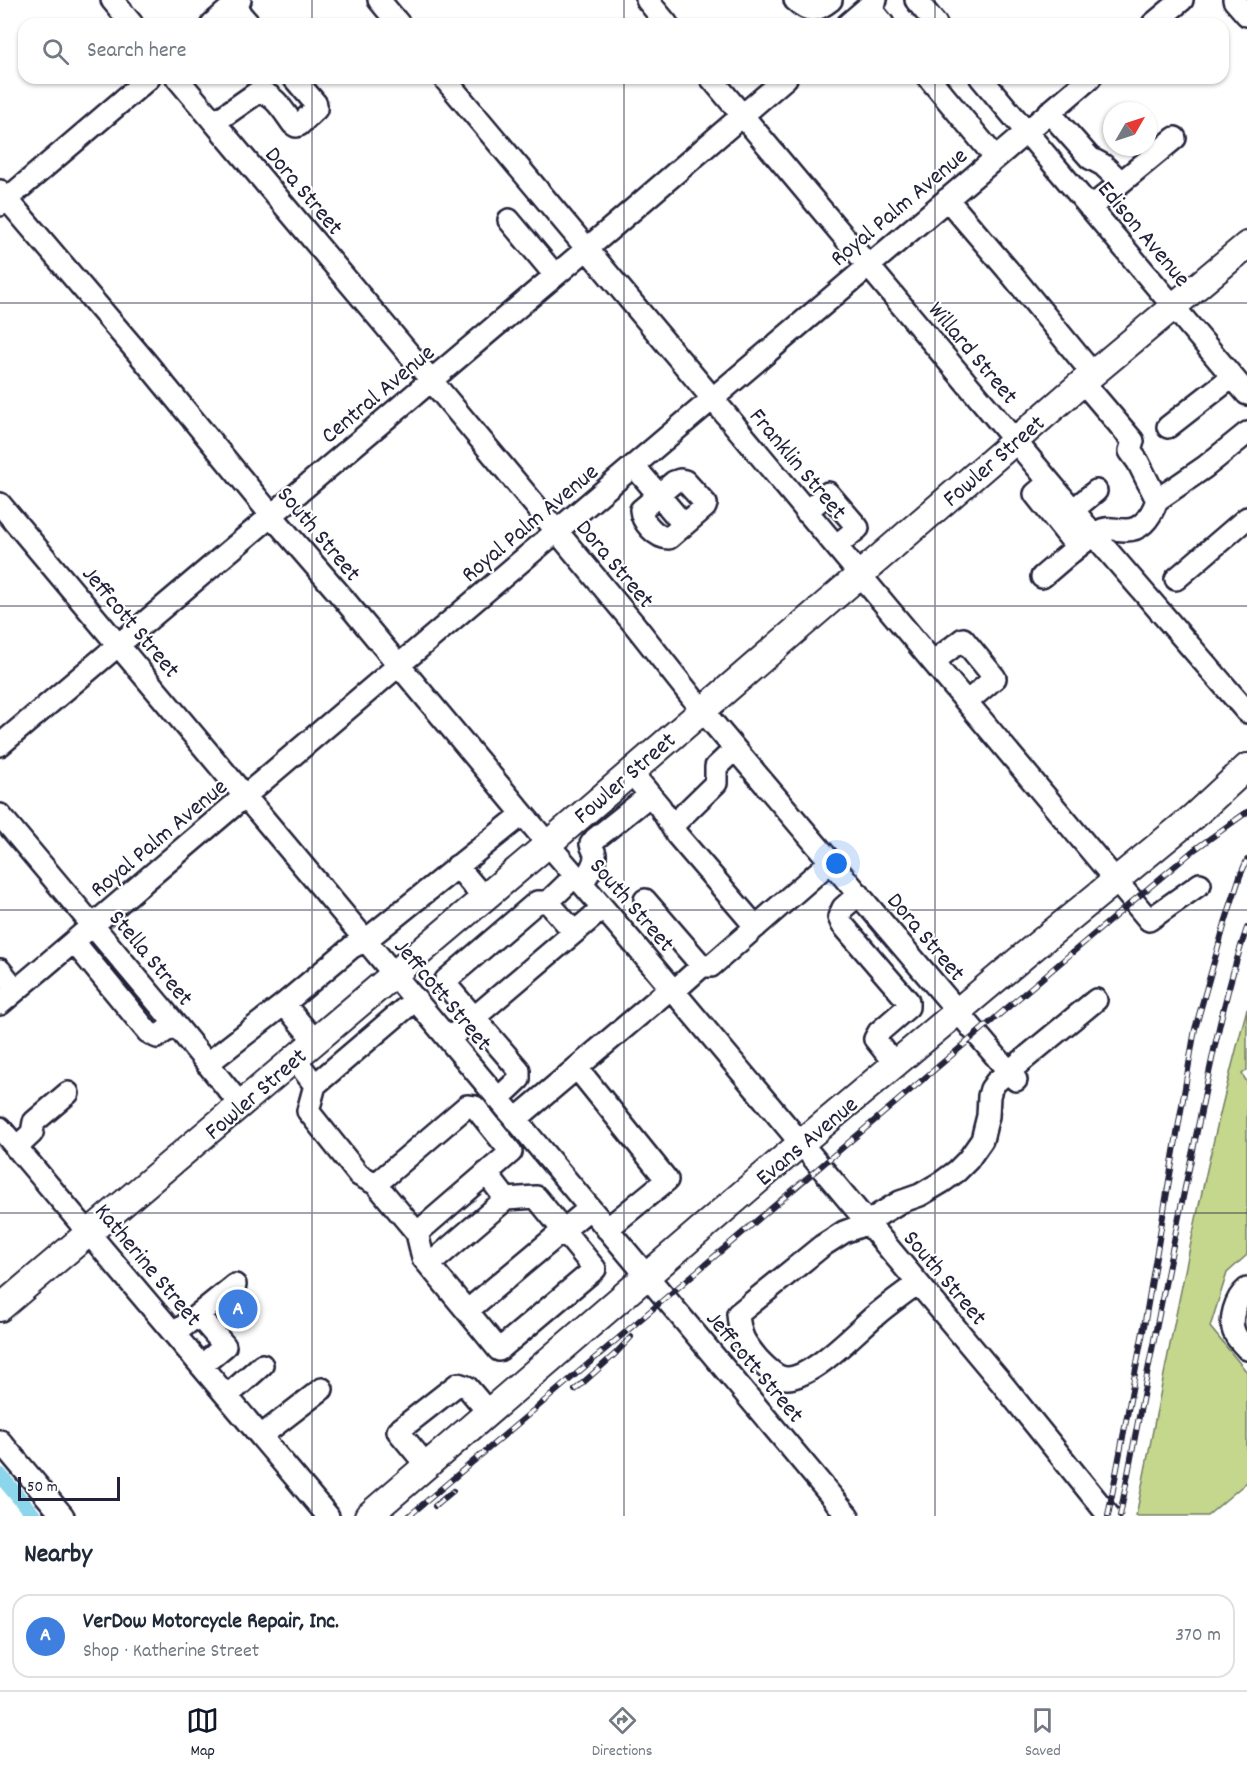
<!DOCTYPE html>
<meta charset="utf-8">
<style>
body{margin:0;font-family:Dekko,sans-serif;background:#f6f6f7;color:#1f2937}
.compass{position:absolute;left:1103px;top:102px;width:54px;height:54px;border-radius:50%;background:#fff;box-shadow:0 2px 4px #0004;rotate:51deg}
.scale{position:absolute;left:18px;bottom:15px;width:102px;box-sizing:border-box;padding-left:6px;border:3px solid #22223b;border-top:0;font-size:16px;line-height:21px;white-space:nowrap;color:#22223b;-webkit-text-stroke:4px #fff;paint-order:stroke}
.you{position:absolute;left:837px;top:864px;width:21px;height:21px;margin:-15px;border:4px solid #fff;border-radius:50%;background:#1a73e8;box-shadow:0 0 0 9px #1a73e833}
.badge{display:grid;place-items:center;width:39px;height:39px;border-radius:50%;background:#111827;color:#fff;font-size:20px;font-weight:700}
.pin{position:absolute;translate:-50% -50%;border:3px solid #fff;box-shadow:0 2px 6px #0006}
.list{margin:0;padding:0;list-style:none}
h2{display:flex;justify-content:space-between;align-items:center;height:78px;margin:0;padding:0 24px;font-size:26px}
h2 small{font-size:20px;font-weight:400;color:#747a83}
.list li{display:grid;grid-template-columns:39px 1fr auto;gap:18px;align-items:center;box-sizing:border-box;height:84px;margin:0 12px 12px;padding:0 12px;border:2px solid #e0e1e3;border-radius:18px}
.list b{display:block;font-size:22px;white-space:nowrap}
.list p{margin:0;font-size:20px;white-space:nowrap;color:#747a83}
.list em{font-size:20px;font-style:normal;color:#747a83}
.icon{flex:none;width:33px;height:33px;fill:none;stroke:currentColor;stroke-width:2;stroke-linecap:round;stroke-linejoin:round}
.map{position:relative;flex:none;width:1247px;height:1516px;overflow:hidden}
.search{position:absolute;background:#fff;box-shadow:0 2px 4px #0004;left:18px;right:18px;top:18px;height:66px;display:flex;align-items:center;gap:15px;box-sizing:border-box;padding:0 21px;border-radius:18px;color:#747a83;font-size:22px}
.sheet{height:174px;background:#fff}
nav{display:flex;justify-content:space-around;align-items:center;box-sizing:border-box;height:84px;border-top:2px solid #e0e1e3;background:#fff;font-size:16px;color:#747a83}
nav a{display:grid;justify-items:center;gap:3px}
nav .on{color:#111827}
.map>svg:first-child{display:block}
.green{fill:#c4d78c;stroke:#737c64;stroke-width:1.5}
.lines{fill:none;stroke-linecap:round;stroke-linejoin:round}
.canal{stroke:#8bd6eb;stroke-width:15}
.minor-casing{stroke:#22223b;stroke-width:26}
.major-casing{stroke:#22223b;stroke-width:30}
.minor{stroke:#fff;stroke-width:21}
.major{stroke:#fff;stroke-width:26}
.rail-casing{stroke:#22223b;stroke-width:6}
.rail{stroke:#fff;stroke-width:4;stroke-dasharray:11;stroke-linecap:butt}
.grid{fill:none;stroke:#22223b;stroke-width:1.5;stroke-opacity:0.55}
.labels{text-anchor:middle;stroke-width:4.5;stroke-linejoin:round;paint-order:stroke}
.street-label{font-size:24px;fill:#22223b;stroke:#fff}
</style>
<div class="map">
<svg width="1247" height="1516" viewBox="0 0 1247 1516">
<rect width="100%" height="100%" fill="#fff"/>
<filter id="ink" filterUnits="userSpaceOnUse"><feTurbulence type="fractalNoise" baseFrequency=".0167" numOctaves="2"/><feDisplacementMap in="SourceGraphic" scale="12" xChannelSelector="R" yChannelSelector="G"/><feConvolveMatrix kernelMatrix="1 2 1 2 8 2 1 2 1" color-interpolation-filters="sRGB"/></filter>
<g filter="url(#ink)">
<path class="green" d="M 1247,1009 L 1247,1070 L 1242,1074 L 1247,1082 L 1247,1255 L 1227,1273 L 1210,1327 L 1247,1372 L 1247,1482 L 1207,1516 L 1136,1516 C 1170,1346 1201,1176 1247,1009 Z"/>
<g class="lines">
<path class="canal" d="M 0,1475 L 34,1516"/>
<defs>
<path id="minor" d="M 112,0 L 132,24
M 379,0 L 399,24
M 647,0 L 667,24
M 795,0 C 810,14 817,11 831,0
M 916,0 L 936,24
M 1234,0 L 1247,15
M 233,6 L 249,24
M 869,7 L 883,24
M 212,24 L 240,0
M 848,24 L 876,0
M 1153,24 L 1182,0
M 177,78 L 431,380 L 634,624 L 702,710 L 1016,1080
M 444,78 L 1149,920 L 1200,884
M 711,78 L 1094,535 L 1247,712
M 929,78 L 995,157
M 981,78 L 1247,394
M 1049,112 L 1090,158 L 1103,165 L 1121,182
M 215,122 L 258,92 C 274,93 284,112 293,124 L 296,126 L 299,125 L 316,109 L 316,104 L 294,78
M 0,191 L 144,360 L 272,516 L 342,597 L 548,844 L 635,945 L 1000,1381 L 1109,1516
M 947,199 L 1007,269 L 1093,374
M 0,205 L 149,78
M 1090,208 L 1175,138
M 509,220 L 555,275
M 1168,427 L 1232,377
M 634,466 L 684,525
M 680,480 L 685,481 L 706,504 L 705,507 L 669,538 C 656,538 642,522 641,510 L 674,482 Z
M 1049,482 L 1035,494 L 1077,547
M 1157,500 L 1205,467 L 1247,433
M 0,504 L 848,1516
M 1073,510 L 1096,491
M 806,512 L 828,493 L 858,528 L 836,546
M 1042,577 C 1060,562 1078,545 1098,532 C 1108,526 1114,530 1125,530 C 1143,531 1152,514 1157,500 L 1138,462 L 1130,451 L 1133,441 L 1083,382
M 1176,579 L 1247,518
M 933,662 L 963,639 L 995,678 L 967,702
M 0,745 L 615,225 L 786,78
M 631,772 L 660,807 L 677,835 L 756,927
M 0,815 L 162,1008 L 240,1104
M 672,826 L 716,783 L 716,767 L 735,749
M 457,866 L 484,898
M 582,883 C 587,876 596,864 595,854 C 594,851 592,848 591,844 L 595,839 L 650,795
M 859,894 L 843,908 L 839,917 L 842,924 L 908,1001 L 908,1007 L 879,1032 L 875,1039 L 895,1064
M 645,900 L 702,966 L 711,966 L 831,861
M 548,902 L 575,876
M 74,942 L 148,1032 L 157,1037 L 175,1024
M 0,970 L 16,990
M 674,991 L 702,966
M 0,1004 L 1090,78
M 284,1004 L 352,947 L 366,940 L 523,814
M 449,1039 L 603,908
M 295,1059 L 315,1085 L 308,1111 L 359,1175 L 376,1184
M 207,1064 L 284,1004 L 315,1041
M 577,1068 L 667,1180 L 607,1229
M 315,1085 L 416,999
M 498,1099 L 519,1079 L 519,1070 L 447,986 L 446,980 L 537,902 L 548,902 L 574,932
M 515,1120 L 671,988
M 0,1128 L 328,1516
M 16,1148 L 32,1133 L 34,1122 L 68,1093
M 417,1233 L 511,1152 L 475,1107 L 467,1106 L 376,1184 L 417,1233 L 423,1258 L 467,1311 L 590,1208
M 429,1265 L 506,1199
M 918,1283 C 904,1293 890,1303 877,1314 C 856,1331 815,1376 788,1378 C 776,1379 766,1367 758,1359 C 744,1342 740,1337 738,1314 L 822,1246 L 844,1232 L 868,1223 L 880,1214 L 900,1202 L 920,1195 L 942,1182 L 957,1171 L 968,1160 L 982,1140 L 988,1116 L 989,1096 L 991,1089 L 996,1082 L 1096,1000
M 1247,1289 C 1236,1298 1228,1320 1235,1334 C 1237,1339 1243,1344 1247,1349
M 467,1311 L 499,1350 L 595,1269 L 536,1197 L 506,1199 L 486,1173
M 198,1315 L 225,1346 L 201,1366
M 174,1334 L 235,1285
M 227,1396 L 262,1365
M 261,1436 L 322,1389
M 0,1441 L 63,1516
M 427,1466 L 398,1431 L 458,1384 L 467,1387 L 489,1413"/>
<path id="major" d="M 0,1308 L 548,844 L 1083,382 L 1247,245
M 368,1516 L 800,1144 L 1026,954 L 1193,817 L 1247,767"/>
</defs>
<use href="#minor" class="minor-casing"/>
<use href="#major" class="major-casing"/>
<use href="#minor" class="minor"/>
<use href="#major" class="major"/>
<defs>
<path id="rail" d="M 575,1390 L 615,1354 L 631,1337
M 435,1506 L 453,1491
M 409,1516 L 1133,901 L 1194,850 L 1247,812
M 1108,1516 L 1145,1321 L 1195,1029 L 1225,923 L 1240,876 L 1247,860
M 1120,1516 C 1143,1394 1167,1271 1193,1150 C 1209,1075 1222,1000 1247,928"/>
</defs>
<use href="#rail" class="rail-casing"/>
<use href="#rail" class="rail"/>
</g>
</g>
<path class="grid" d="M 312,0 L 312,24M 624,0 L 624,24M 935,0 L 935,24M 312,78 L 312,1516M 624,78 L 624,1516M 935,78 L 935,1516M 0,303 L 1247,303M 0,606 L 1247,606M 0,910 L 1247,910M 0,1213 L 1247,1213"/>
<g class="labels">
<g class="street-label">
<text transform="translate(305 190) rotate(50)" y="8">Dora Street</text>
<text transform="translate(898 206) rotate(-40)" y="8">Royal Palm Avenue</text>
<text transform="translate(1145 233) rotate(50)" y="8">Edison Avenue</text>
<text transform="translate(974 352) rotate(50)" y="8">Willard Street</text>
<text transform="translate(377 393) rotate(-40)" y="8">Central Avenue</text>
<text transform="translate(993 460) rotate(-41)" y="8">Fowler Street</text>
<text transform="translate(799 463) rotate(50)" y="8">Franklin Street</text>
<text transform="translate(529 522) rotate(-40)" y="8">Royal Palm Avenue</text>
<text transform="translate(320 533) rotate(50)" y="8">South Street</text>
<text transform="translate(616 563) rotate(50)" y="8">Dora Street</text>
<text transform="translate(132 621) rotate(50)" y="8">Jeffcott Street</text>
<text transform="translate(624 777) rotate(-41)" y="8">Fowler Street</text>
<text transform="translate(158 837) rotate(-40)" y="8">Royal Palm Avenue</text>
<text transform="translate(633 904) rotate(49)" y="8">South Street</text>
<text transform="translate(927 936) rotate(50)" y="8">Dora Street</text>
<text transform="translate(152 957) rotate(50)" y="8">Stella Street</text>
<text transform="translate(444 994) rotate(50)" y="8">Jeffcott Street</text>
<text transform="translate(255 1093) rotate(-41)" y="8">Fowler Street</text>
<text transform="translate(806 1140) rotate(-40)" y="8">Evans Avenue</text>
<text transform="translate(149 1264) rotate(50)" y="8">Katherine Street</text>
<text transform="translate(946 1277) rotate(50)" y="8">South Street</text>
<text transform="translate(756 1366) rotate(50)" y="8">Jeffcott Street</text>
</g>
</g>
</svg>
<svg class="compass" viewBox="-18 -18 36 36"><path d="M0-13l5 13h-10z" fill="#e53935"/><path d="M0 13l5-13h-10z" fill="#747a83"/></svg>
<div class="scale">50 m</div>
<div class="you"></div>
<div class="pin badge" style="left:238px;top:1309px;background:#3f7fe0">A</div>
<div class="search"><svg class="icon" aria-label="search" viewBox="0 0 24 24"><circle cx="10" cy="10" r="6"/><path d="M15 15l6 6"/></svg>Search here</div>
</div>
<section class="sheet">
<h2>Nearby<small></small></h2>
<ul class="list">
<li><span class="badge" style="background:#3f7fe0">A</span><div><b>VerDow Motorcycle Repair, Inc.</b><p>Shop · Katherine Street</p></div><em>370 m</em></li>
</ul>
</section>
<nav>
<a class="on"><svg class="icon" aria-label="map" viewBox="0 0 24 24"><path d="M3 6l6-2 6 2 6-2v14l-6 2-6-2-6 2zM9 4v14M15 6v14"/></svg>Map</a>
<a><svg class="icon" aria-label="directions" viewBox="0 0 24 24"><path d="M12 3l9 9-9 9-9-9zM9 14v-3h6M13 9l2 2-2 2"/></svg>Directions</a>
<a><svg class="icon" aria-label="saved" viewBox="0 0 24 24"><path d="M7 4h10v16l-5-4-5 4z"/></svg>Saved</a>
</nav>
